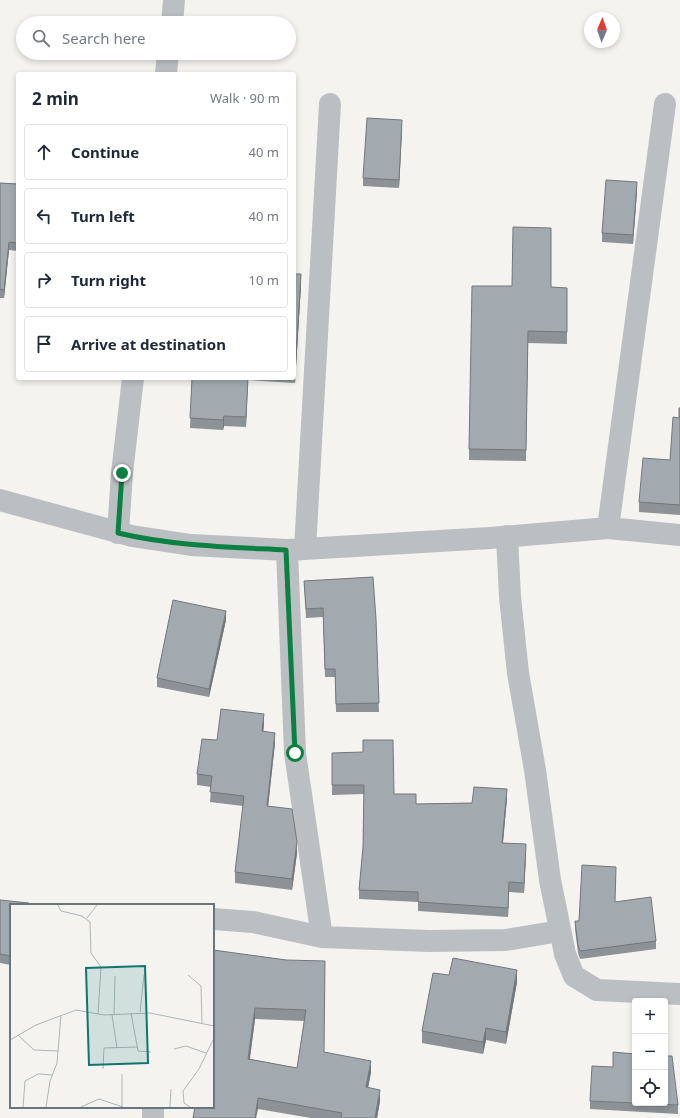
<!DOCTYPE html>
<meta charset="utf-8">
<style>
body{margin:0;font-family:"Noto Sans",sans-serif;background:#f2f2f3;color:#1f2937}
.controls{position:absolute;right:12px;bottom:12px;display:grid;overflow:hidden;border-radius:4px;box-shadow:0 2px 6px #0003}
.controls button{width:36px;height:36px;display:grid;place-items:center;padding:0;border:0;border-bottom:1px solid #e0e1e3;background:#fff;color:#1f2937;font:20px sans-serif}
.compass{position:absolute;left:584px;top:12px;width:36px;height:36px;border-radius:50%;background:#fff;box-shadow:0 2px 6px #0003;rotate:2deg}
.stop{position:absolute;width:12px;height:12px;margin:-9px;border:3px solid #0b8043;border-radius:50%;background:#fff}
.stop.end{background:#0b8043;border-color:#fff;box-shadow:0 1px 4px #0008}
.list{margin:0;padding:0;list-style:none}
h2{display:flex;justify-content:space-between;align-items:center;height:52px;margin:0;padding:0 16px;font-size:17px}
h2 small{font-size:13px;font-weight:400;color:#747a83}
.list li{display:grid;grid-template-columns:26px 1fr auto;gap:12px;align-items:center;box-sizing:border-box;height:56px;margin:0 8px 8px;padding:0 8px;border:1px solid #e0e1e3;border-radius:4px}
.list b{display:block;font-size:15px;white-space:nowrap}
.list em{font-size:13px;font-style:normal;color:#747a83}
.icon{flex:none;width:22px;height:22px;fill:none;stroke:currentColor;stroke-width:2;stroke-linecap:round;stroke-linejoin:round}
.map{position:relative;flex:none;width:680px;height:1118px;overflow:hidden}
.search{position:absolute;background:#fff;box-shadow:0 2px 6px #0003;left:16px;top:16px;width:280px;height:44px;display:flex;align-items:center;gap:10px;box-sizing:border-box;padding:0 14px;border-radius:22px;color:#747a83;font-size:15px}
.panel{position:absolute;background:#fff;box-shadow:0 2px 6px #0003;left:16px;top:72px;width:280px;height:308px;border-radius:4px}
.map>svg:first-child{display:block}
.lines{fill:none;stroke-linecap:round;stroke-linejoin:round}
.street{stroke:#bbbfc2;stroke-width:22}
.wall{fill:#8c9296;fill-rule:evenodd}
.shaded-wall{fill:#72777a}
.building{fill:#a3aaaf;stroke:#72777a;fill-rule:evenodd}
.route{stroke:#0b8043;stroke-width:5}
.inset-road{fill:none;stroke:#aeb6b8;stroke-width:1}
.view{fill:#0f766e;fill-opacity:0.15;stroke:#0f766e;stroke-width:2}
.inset-edge{fill:none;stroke:#66757e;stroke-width:2}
</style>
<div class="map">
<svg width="680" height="1118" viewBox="0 0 680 1118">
<rect width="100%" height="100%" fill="#f4f3f0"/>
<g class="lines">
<path class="street" d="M 172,23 L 174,0
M 166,74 L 168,53
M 0,500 L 132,536 L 191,545 L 287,550 L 490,538 L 608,528 L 680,535
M 608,528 L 665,104
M 118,533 L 122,473 L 133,378
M 507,536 L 510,597 L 518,673 L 535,770 L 550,880 L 565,954 L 574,976 L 597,990 L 680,994
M 305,549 L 330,104
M 287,550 L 295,753 L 322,937
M 213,919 L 253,922 L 322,937 L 429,941 L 506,940 L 560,931
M 153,1118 L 153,1107"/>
</g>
<path class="wall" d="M 402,129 L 399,188 L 363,186 L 363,178 Z
M 0,183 L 18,184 L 18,251 L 9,250 L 4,298 L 0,298 Z
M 637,191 L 633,244 L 602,242 L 602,233 Z
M 294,274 L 301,284 L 295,383 L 248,380 L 246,427 L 224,426 L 223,430 L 190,428 L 192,378 L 294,378 Z
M 551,287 L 567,288 L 567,344 L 528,343 L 526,461 L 469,460 L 469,449 Z
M 680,408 L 680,515 L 639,512 L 639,502 L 670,460 L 679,418 Z
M 373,577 L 379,712 L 336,712 L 335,677 L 325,677 L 323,617 L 306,618 L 304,581 Z
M 226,620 L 209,697 L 157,687 L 157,678 Z
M 264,725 L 263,731 L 275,743 L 268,806 L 297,853 L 292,890 L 235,883 L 235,872 L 243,806 L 210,802 L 211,787 L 197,785 L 197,774 L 217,740 Z
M 332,753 L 394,794 L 416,804 L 472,803 L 507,798 L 503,843 L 526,854 L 524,893 L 509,892 L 508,917 L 418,911 L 418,902 L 359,899 L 359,890 L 363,847 L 364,794 L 332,795 Z
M 0,900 L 11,905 L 11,965 L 0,963 Z
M 615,902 L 656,941 L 656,949 L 580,959 L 578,953 L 575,929 L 575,921 L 579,921 Z
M 213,950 L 286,960 L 324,1052 L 371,1072 L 368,1088 L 380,1101 L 377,1118 L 311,1118 L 258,1109 L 213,1107 ZM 255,1019 L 304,1021 L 297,1068 L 250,1059 Z
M 449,975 L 517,982 L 506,1044 L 486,1040 L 483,1054 L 422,1043 L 422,1031 Z
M 590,1101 L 678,1105 L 678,1114 L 590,1109 Z"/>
<path class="shaded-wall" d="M 402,120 L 402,129 L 399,188 L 399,180 Z
M 637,182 L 637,191 L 633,244 L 633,235 Z
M 9,242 L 9,250 L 4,298 L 4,290 Z
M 301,274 L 301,284 L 295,383 L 295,373 Z
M 248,378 L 246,427 L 246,417 Z
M 224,416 L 224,426 L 223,430 L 223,420 Z
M 226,611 L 226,620 L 209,697 L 209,689 Z
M 264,714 L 264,725 L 262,742 L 262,731 Z
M 275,733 L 275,743 L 267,817 L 267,806 Z
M 507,789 L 507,798 L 502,852 L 502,843 Z
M 297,842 L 297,853 L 292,890 L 292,879 Z
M 526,844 L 526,854 L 524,893 L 524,883 Z
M 509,882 L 509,892 L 508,917 L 508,908 Z
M 517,970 L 517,982 L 506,1044 L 506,1032 Z
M 255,1008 L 255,1019 L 248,1070 L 248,1059 Z
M 486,1028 L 486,1040 L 483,1054 L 483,1042 Z
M 371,1061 L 371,1072 L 366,1098 L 366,1087 Z
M 380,1090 L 380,1101 L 377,1118 L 375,1118 Z
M 258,1098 L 258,1109 L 256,1118 L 255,1118 Z"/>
<path class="building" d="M 367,118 L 402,120 L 399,180 L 363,178 Z
M 606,180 L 637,182 L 633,235 L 602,233 Z
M 0,183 L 18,184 L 18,243 L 9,242 L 4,290 L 0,289 Z
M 513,227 L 551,228 L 551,287 L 567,288 L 567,332 L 528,331 L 526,450 L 469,449 L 472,286 L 512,286 Z
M 294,274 L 301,274 L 295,373 L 294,373 Z
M 192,378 L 248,378 L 246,417 L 224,416 L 223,420 L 190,418 Z
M 679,408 L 680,408 L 680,505 L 639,502 L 643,458 L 670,460 L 673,417 L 679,418 Z
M 373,577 L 376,619 L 379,703 L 336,704 L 335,669 L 325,669 L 323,608 L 306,609 L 304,581 Z
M 173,600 L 226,611 L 209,689 L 157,678 Z
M 221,709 L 264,714 L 262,731 L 275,733 L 267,806 L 292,809 L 297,842 L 292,879 L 235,872 L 244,796 L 210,792 L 212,776 L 197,774 L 202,739 L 217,740 Z
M 363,740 L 393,740 L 394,794 L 416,794 L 416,804 L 472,803 L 474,787 L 507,789 L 502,843 L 526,844 L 524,883 L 509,882 L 508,908 L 418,902 L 418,892 L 359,890 L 363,847 L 364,785 L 332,785 L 332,753 L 363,752 Z
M 582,865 L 616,867 L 615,902 L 651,897 L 656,941 L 580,951 L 578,945 L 575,921 L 579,921 Z
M 0,900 L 29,903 L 29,905 L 11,905 L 11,956 L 0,954 Z
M 213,950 L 286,960 L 325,961 L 324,1052 L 371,1061 L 366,1087 L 380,1090 L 375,1118 L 341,1118 L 342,1113 L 258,1098 L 255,1118 L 193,1118 L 195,1107 L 213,1107 ZM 255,1008 L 306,1010 L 297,1068 L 248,1059 Z
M 453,958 L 517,970 L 506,1032 L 486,1028 L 483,1042 L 422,1031 L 433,973 L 449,975 Z
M 613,1052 L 635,1054 L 635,1103 L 590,1101 L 592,1066 L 613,1067 Z
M 665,1056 L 672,1056 L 678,1105 L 635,1103 L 665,1103 Z"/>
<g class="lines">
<path class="route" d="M 122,473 L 118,533 C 173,546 230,547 286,550 L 295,753"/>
</g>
<g transform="translate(10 904)">
<rect width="204" height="204" fill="#f4f3f0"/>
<path class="inset-road" d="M 48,1 L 51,7 L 72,12 L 80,18 L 81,49 L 91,63 L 88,110M 77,14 L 87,1M 178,71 L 191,82 L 192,119M 130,108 L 134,71M 121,109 L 128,147 L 141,148M 102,111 L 107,144M 104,111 L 105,72M 8,131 L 24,146 L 48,147M 0,136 L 26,121 L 66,106 L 94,111 L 140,109 L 204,122M 164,145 L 176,142 L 196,149M 93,165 L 94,144 L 127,143M 13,203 L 15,177 L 28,170 L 43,171M 36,203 L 40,177 L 47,159 L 51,111M 71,203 L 89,195 L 113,203M 112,203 L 112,170M 160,203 L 161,185M 180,203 L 174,199 L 173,187 L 189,165 L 204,134"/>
<path class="view" d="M 135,62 L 138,159 L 79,161 L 76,64 Z"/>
<rect width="204" height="204" class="inset-edge"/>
</g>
</svg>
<div class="controls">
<button>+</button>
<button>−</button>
<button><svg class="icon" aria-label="locate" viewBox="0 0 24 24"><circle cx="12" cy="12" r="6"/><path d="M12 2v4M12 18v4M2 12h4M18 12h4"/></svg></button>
</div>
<svg class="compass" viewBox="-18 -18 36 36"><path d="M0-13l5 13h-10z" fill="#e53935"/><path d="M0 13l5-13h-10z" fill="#747a83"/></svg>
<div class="stop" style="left:295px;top:753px"></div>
<div class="stop end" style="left:122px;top:473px"></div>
<div class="search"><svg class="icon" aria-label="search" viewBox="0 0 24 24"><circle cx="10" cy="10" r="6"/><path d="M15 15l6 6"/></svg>Search here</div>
<section class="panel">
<h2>2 min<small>Walk · 90 m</small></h2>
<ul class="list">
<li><svg class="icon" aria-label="ahead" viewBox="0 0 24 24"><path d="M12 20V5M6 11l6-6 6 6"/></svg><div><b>Continue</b></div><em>40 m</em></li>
<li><svg class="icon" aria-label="left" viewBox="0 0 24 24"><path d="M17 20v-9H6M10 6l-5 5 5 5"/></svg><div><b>Turn left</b></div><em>40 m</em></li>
<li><svg class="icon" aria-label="right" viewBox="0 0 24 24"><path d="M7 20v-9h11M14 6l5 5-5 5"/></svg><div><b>Turn right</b></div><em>10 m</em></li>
<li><svg class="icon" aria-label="arrive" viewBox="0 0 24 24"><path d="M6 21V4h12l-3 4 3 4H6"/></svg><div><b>Arrive at destination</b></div></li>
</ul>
</section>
</div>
